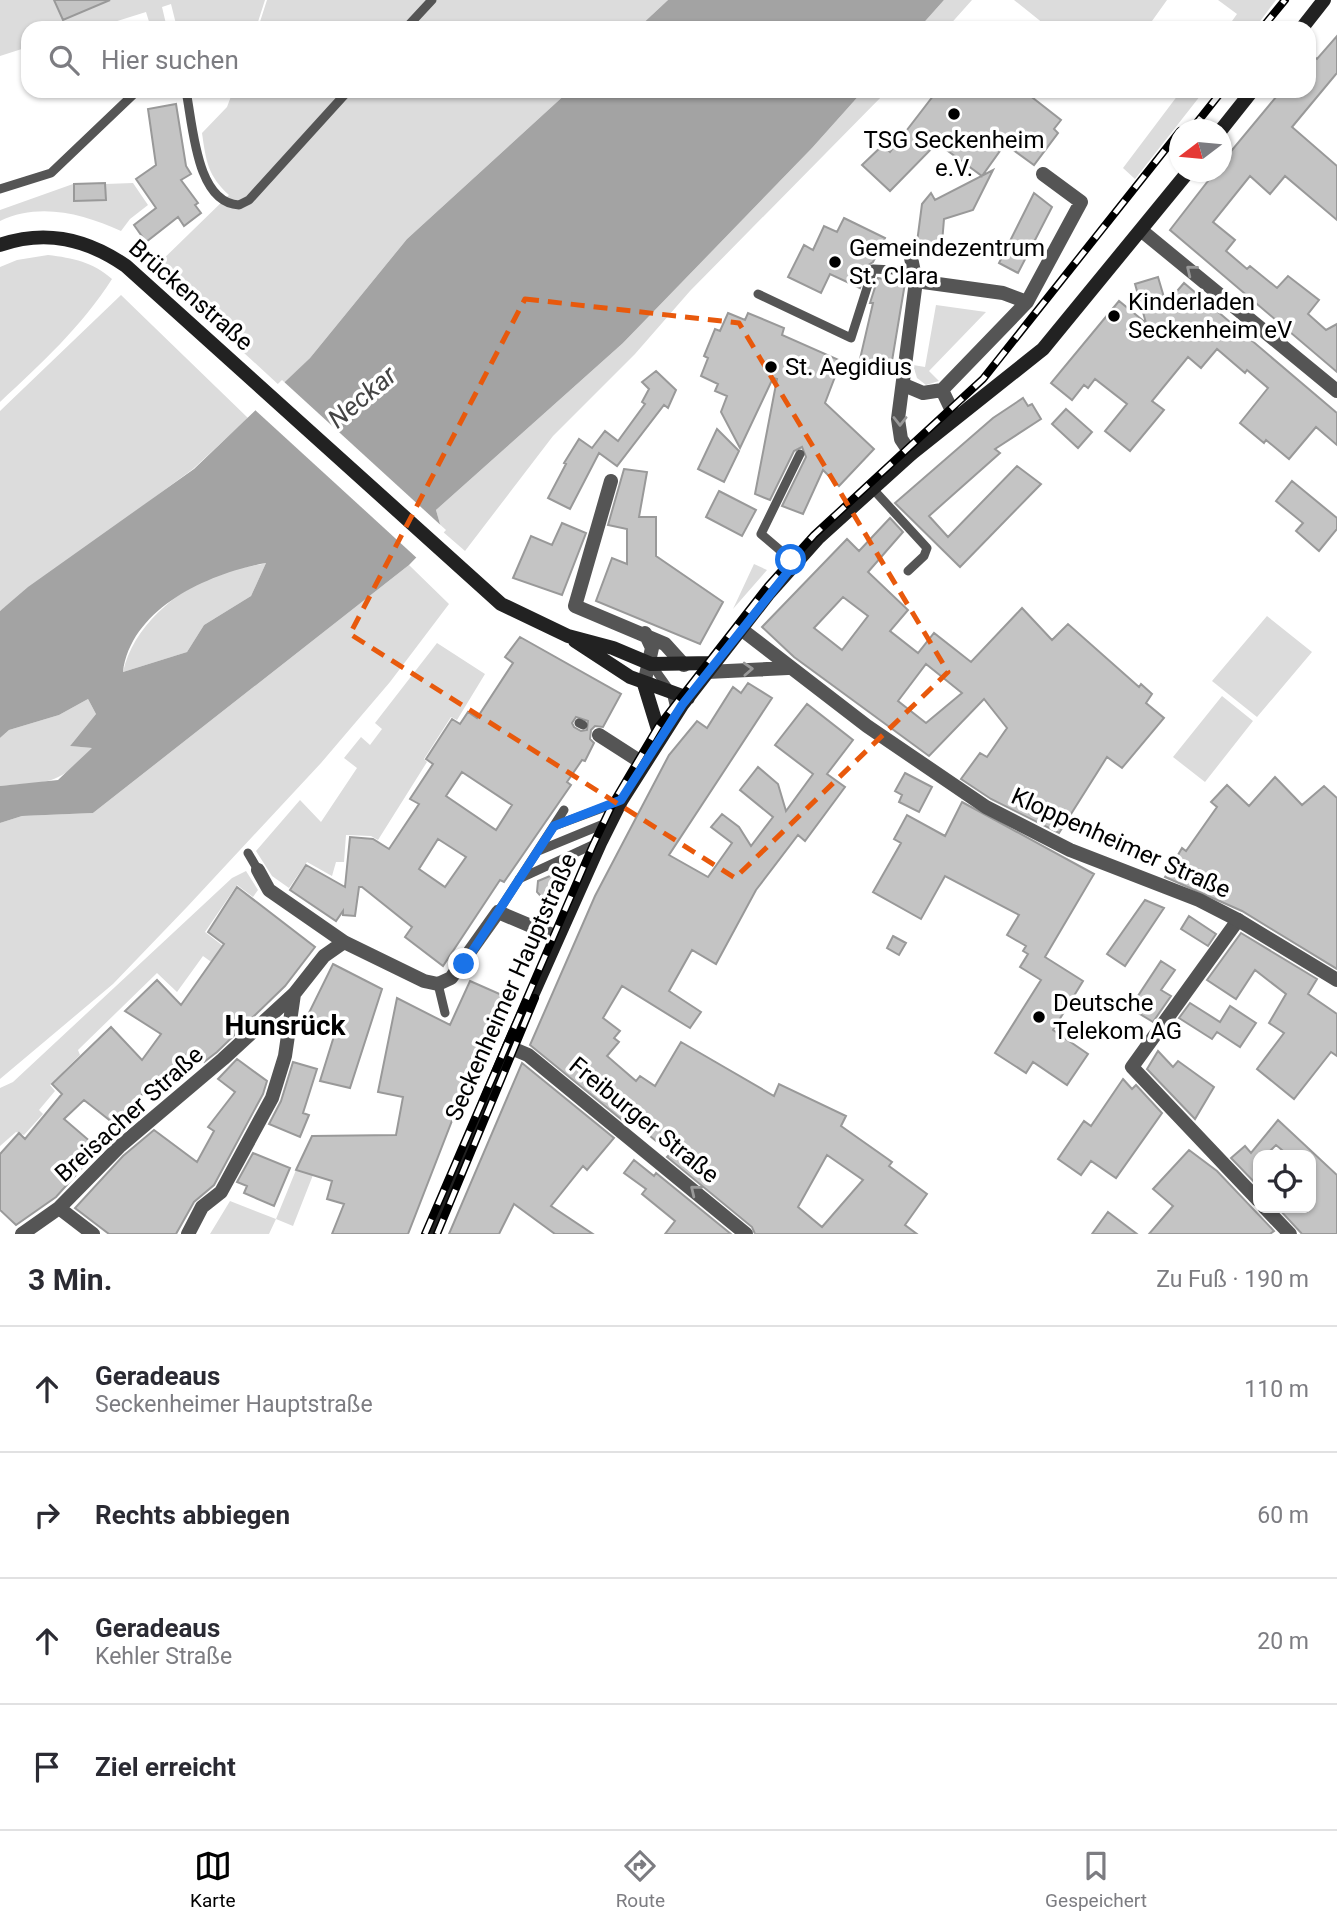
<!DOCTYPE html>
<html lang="de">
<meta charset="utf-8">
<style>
body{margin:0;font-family:Roboto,sans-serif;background:#f7f7f7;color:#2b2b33}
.controls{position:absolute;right:21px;bottom:21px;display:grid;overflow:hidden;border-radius:14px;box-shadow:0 2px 5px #0004}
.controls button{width:63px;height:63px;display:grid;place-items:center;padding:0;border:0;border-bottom:2px solid #e1e1e2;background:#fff;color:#2b2b33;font:35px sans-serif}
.compass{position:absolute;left:1169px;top:119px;width:63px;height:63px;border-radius:50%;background:#fff;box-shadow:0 2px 5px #0004;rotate:254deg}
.stop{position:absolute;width:21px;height:21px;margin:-16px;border:5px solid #1a73e8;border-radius:50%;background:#fff}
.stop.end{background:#1a73e8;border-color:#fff;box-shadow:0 2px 7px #0008}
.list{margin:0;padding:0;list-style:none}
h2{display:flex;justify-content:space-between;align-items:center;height:91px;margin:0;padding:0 28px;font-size:30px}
h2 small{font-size:23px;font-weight:400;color:#7c7c81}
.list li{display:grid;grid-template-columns:46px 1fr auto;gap:21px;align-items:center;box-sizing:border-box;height:126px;padding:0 28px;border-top:2px solid #e1e1e2}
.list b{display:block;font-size:26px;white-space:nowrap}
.list p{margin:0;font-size:23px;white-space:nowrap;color:#7c7c81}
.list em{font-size:23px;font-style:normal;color:#7c7c81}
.icon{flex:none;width:38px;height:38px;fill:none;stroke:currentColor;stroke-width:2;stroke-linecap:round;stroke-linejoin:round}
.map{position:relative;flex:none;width:1337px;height:1234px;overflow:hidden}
.search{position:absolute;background:#fff;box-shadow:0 2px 5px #0004;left:21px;right:21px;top:21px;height:77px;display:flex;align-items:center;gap:18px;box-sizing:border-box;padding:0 24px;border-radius:21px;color:#7c7c81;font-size:26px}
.sheet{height:595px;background:#fff}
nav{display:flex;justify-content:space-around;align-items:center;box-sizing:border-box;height:98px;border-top:2px solid #e1e1e2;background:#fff;font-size:19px;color:#7c7c81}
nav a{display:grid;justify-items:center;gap:4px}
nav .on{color:#000}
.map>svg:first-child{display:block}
.green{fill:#dcdcdc}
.water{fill:#a3a3a3;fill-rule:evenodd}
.pier{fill:#fff}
.building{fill:#c4c4c4;stroke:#999;stroke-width:2;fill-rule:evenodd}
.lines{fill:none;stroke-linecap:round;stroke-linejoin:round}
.service{stroke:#555;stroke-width:9}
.minor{stroke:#555;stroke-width:14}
.tertiary{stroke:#555;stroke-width:14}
.secondary{stroke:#222;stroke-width:14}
.rail-casing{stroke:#000;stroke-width:8}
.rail{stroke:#fff;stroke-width:5;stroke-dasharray:16;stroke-linecap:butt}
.oneway{stroke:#999}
.route{stroke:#1a73e8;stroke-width:9}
.marked{fill:none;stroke:#e8590c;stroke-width:5;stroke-dasharray:14 9;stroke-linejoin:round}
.poi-dot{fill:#000;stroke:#fff;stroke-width:2.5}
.labels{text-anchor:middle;stroke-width:7;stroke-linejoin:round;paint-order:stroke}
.poi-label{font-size:24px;fill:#000;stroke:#fff;text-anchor:start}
.street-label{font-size:24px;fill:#000;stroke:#fff}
.water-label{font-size:26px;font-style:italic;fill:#444;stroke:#fff}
.quarter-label{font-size:28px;font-weight:bold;fill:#000;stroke:#fff}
</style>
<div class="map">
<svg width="1337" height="1234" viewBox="0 0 1337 1234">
<rect width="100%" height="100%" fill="#fff"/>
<path class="green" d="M 0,0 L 265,0 L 256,28 L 177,28 L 171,4 L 162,7 L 167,28 L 151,28 L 146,12 L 95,28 L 28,28 L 28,47 L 0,56 Z
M 267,0 L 668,0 L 638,28 L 258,28 Z
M 944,0 L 972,0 L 947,28 L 919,28 Z
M 1014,0 L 1167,0 L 1147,28 L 1049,28 Z
M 1218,0 L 1276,0 L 1255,28 L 1227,28 L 1237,14 Z
M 233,91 L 569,91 L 407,239 L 310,358 L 281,387 L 153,269 L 229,195 C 208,176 206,161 202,133 L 227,107 Z
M 863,91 L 887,91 L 690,291 L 635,354 L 553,436 L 465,551 L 442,531 L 436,510 L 623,343 L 812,148 Z
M 1181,91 L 1204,91 L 1135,179 L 1123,168 Z
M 133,183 L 148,205 L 130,219 L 121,231 C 83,214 40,202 0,221 L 0,210 L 73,184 L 74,201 L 106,200 L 105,184 Z
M 48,255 C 73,258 93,262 112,279 C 82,326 41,364 0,402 L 0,267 L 17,260 Z
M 121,295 L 248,418 L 193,469 L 0,611 L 0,411 Z
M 936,305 L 986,312 L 929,371 L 939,381 L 926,385 L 917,378 L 913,365 L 925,367 Z
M 266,563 L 251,596 L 204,625 L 187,652 L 123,672 C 133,627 175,591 218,574 C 233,568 251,567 266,563 Z
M 754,564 L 767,570 L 733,609 Z
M 409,565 L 449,604 L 390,682 L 321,763 L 187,907 L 113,984 L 0,1079 L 0,823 L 22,816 L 93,813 Z
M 1267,616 L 1312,652 L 1257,717 L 1212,681 Z
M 437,643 L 485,674 L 457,720 L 451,717 L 424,759 L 427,762 L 378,840 L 371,836 L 346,835 L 344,862 L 336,862 L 332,876 L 307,862 L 289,888 L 272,876 L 256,851 L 300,800 L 321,822 L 357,768 L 344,758 L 361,737 L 370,745 L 382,729 L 375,723 Z
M 1222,696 L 1253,721 L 1205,782 L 1173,757 Z
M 88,699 L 96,714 L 70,746 L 93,748 C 56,787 51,781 0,786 L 0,738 L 9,730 L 59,715 Z
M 246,871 L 258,890 L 253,897 L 237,885 L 205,932 L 227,949 L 221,969 L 203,956 L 177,992 L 157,973 L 78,1050 L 80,1055 L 50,1085 L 55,1091 L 39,1110 L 43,1114 L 24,1135 L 16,1132 L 0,1146 L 0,1088 L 13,1082 L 232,878 Z
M 296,1170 L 313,1175 L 293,1226 L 276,1219 L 269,1234 L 210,1234 L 230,1201 L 276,1219 Z"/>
<path class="water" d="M 668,0 L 944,0 L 919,28 L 638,28 Z
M 569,91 L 863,91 L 812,148 L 623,343 L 436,510 L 442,531 L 409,565 L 93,813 L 22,816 L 0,823 L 0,786 L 58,780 L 92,748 L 70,746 L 96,714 L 88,699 L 59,715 L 9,730 L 0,738 L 0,611 L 28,587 L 194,469 L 310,358 L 407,239 ZM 266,563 L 251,596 L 204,625 L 187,652 L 123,672 C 131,608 209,573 266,563 Z"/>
<path class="pier" d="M 282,380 L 446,530 L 419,560 L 253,408 Z"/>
<path class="building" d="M 54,0 L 110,0 L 63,20 Z
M 1337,36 L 1337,73 L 1292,127 L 1337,166 L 1337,220 L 1285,176 L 1270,194 L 1250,176 L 1213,222 L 1235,240 L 1226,251 L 1247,269 L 1250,266 L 1277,288 L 1288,276 L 1319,300 L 1308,314 L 1326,330 L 1337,324 L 1337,372 L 1170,230 L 1215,172 L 1222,172 L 1222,162 L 1281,91 L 1309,91 L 1309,53 L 1317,59 Z
M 937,91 L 1024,91 L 1061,120 L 1054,129 L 1058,133 L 1034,165 L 1005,144 L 982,176 L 937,143 L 890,191 L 862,165 L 883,145 L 890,152 Z
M 176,104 L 186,166 L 191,174 L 181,180 L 198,203 L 195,205 L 201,213 L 184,226 L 178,217 L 146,242 L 134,225 L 156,208 L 136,179 L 156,165 L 148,109 Z
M 993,170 L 973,210 L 944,219 L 941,255 L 916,250 L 922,204 L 931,193 L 935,200 Z
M 105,183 L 106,200 L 74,201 L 74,184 Z
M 1034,193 L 1052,207 L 1018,273 L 999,263 Z
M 844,218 L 885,238 L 873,262 L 867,266 L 860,288 L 830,274 L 821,293 L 788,277 L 804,245 L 813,250 L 824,226 L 837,232 Z
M 1158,277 L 1166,304 L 1184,283 L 1337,413 L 1337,445 L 1316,427 L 1289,459 L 1266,440 L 1264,443 L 1240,423 L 1268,388 L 1247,370 L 1245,373 L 1217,349 L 1201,368 L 1188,357 L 1152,401 L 1164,410 L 1130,451 L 1105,431 L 1127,404 L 1095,379 L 1088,388 L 1084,385 L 1072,400 L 1051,383 L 1119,301 L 1146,323 L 1135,284 Z
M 878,278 L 905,283 L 891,367 L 860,359 L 873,303 L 870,303 Z
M 728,313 L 745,320 L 748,313 L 784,328 L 782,335 L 841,361 L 825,403 L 874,449 L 839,486 L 823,470 L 803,514 L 782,506 L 806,457 L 802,447 L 794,451 L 770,500 L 755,494 L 777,379 L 773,378 L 740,448 L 721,412 L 727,396 L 715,391 L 718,384 L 701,376 L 708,358 L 704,356 L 715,329 L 720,331 Z
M 656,371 L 676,390 L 668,408 L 664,405 L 617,466 L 599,453 L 570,509 L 548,498 L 566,464 L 564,463 L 579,439 L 592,448 L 605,431 L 618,441 L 645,404 L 642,402 L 649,389 L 642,382 Z
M 1023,398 L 1028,406 L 1032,404 L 1041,419 L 995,449 L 1000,453 L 929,516 L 948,537 L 1017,466 L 1041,484 L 960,567 L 895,503 L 993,418 Z
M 1066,409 L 1092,432 L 1078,448 L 1052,424 Z
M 717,429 L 739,451 L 724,482 L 698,469 Z
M 624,469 L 647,472 L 639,517 L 656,517 L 656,556 L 723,602 L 700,644 L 596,601 L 612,558 L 627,564 L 627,529 L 608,525 Z
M 1292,481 L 1337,518 L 1337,529 L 1319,551 L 1296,531 L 1303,523 L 1276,501 Z
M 719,491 L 756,510 L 742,536 L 706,517 Z
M 890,518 L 903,532 L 868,572 L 908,610 L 890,631 L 918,653 L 934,633 L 971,662 L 1022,608 L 1052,640 L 1068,624 L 1139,687 L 1141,684 L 1152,694 L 1146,703 L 1164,718 L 1122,768 L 1107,757 L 1059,833 L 991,799 L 961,779 L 980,753 L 987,757 L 1007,728 L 984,699 L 929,756 L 794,657 L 762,627 L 847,539 L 859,551 ZM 843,597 L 868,616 L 842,650 L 814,628 ZM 926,664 L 962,693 L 926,723 L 898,701 Z
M 562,523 L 586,533 L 562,595 L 513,578 L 531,536 L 552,545 Z
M 520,637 L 621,694 L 603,727 L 595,726 L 591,730 L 590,739 L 594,743 L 585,761 L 582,760 L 567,782 L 571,785 L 504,882 L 500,880 L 443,966 L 405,937 L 412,927 L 362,887 L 359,887 L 355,916 L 343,915 L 343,911 L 336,921 L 290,890 L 306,865 L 345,887 L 350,837 L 373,839 L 389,849 L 419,804 L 410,799 L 433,764 L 426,759 L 452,719 L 460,724 L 468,712 L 477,718 L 513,663 L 505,657 ZM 576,717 L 588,721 L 587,730 L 581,731 L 574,727 L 572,723 ZM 462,772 L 512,805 L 496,830 L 446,796 ZM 438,839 L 466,857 L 445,887 L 419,869 Z
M 748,683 L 772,698 L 669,855 L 708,877 L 732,843 L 711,827 L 722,814 L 739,827 L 751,846 L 773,817 L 740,790 L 758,767 L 778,784 L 786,811 L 813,774 L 775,745 L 807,704 L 853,740 L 827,774 L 845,787 L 805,841 L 798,835 L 756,890 L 716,964 L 692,950 L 669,991 L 701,1012 L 690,1028 L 622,986 L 603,1018 L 620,1031 L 614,1038 L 619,1042 L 607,1056 L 636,1081 L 640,1076 L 655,1086 L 681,1042 L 774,1096 L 779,1084 L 846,1116 L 841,1126 L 892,1162 L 889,1166 L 927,1194 L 905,1225 L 917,1234 L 755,1234 L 752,1227 L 667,1157 L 671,1153 L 630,1120 L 627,1124 L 530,1045 L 595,896 L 669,755 L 697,721 L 707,728 L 733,687 L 741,693 ZM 827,1155 L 863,1180 L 822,1227 L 798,1207 Z
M 905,773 L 932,787 L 919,812 L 899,802 L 902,795 L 895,791 Z
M 1275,777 L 1302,805 L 1324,786 L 1337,798 L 1337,969 L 1242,911 L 1165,877 L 1182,848 L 1186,851 L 1217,807 L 1211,802 L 1227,785 L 1249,806 Z
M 962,802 L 1094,874 L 1045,957 L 1083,981 L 1053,1030 L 1088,1054 L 1067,1085 L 1033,1062 L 1026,1073 L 995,1053 L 1041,980 L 1020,967 L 1028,954 L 1023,951 L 1026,946 L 1007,935 L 1019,915 L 945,876 L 921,919 L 873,892 L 901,843 L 894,839 L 907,815 L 945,836 Z
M 562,871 L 554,897 L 546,902 L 537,892 L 538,881 Z
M 237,887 L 315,947 L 285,986 L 217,1052 L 204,1062 L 188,1052 L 161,1090 L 152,1082 L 117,1126 L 84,1100 L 64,1119 L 99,1149 L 56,1197 L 16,1225 L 0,1210 L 0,1154 L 19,1133 L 25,1139 L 62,1094 L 52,1084 L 111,1027 L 142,1060 L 161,1034 L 125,1011 L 157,980 L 181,1005 L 224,944 L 208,932 Z
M 1145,900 L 1164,908 L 1125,966 L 1107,954 Z
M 1189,916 L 1216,934 L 1208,946 L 1181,929 Z
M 1241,933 L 1317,979 L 1308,994 L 1337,1014 L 1337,1056 L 1331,1052 L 1294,1099 L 1257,1069 L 1284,1033 L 1269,1023 L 1286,994 L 1255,970 L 1236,999 L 1207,980 Z
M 893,936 L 906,943 L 899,955 L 887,948 Z
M 1161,961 L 1175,970 L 1161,990 L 1171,996 L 1153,1022 L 1130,1008 Z
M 333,964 L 382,989 L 350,1088 L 320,1081 L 334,1036 L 304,1023 Z
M 470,981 L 513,1000 L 497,1033 L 488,1028 L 408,1234 L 332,1234 L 344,1204 L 327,1199 L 332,1181 L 296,1170 L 312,1136 L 396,1135 L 403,1097 L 378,1092 L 397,998 L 450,1025 Z
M 1190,1003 L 1220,1022 L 1230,1006 L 1256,1023 L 1240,1047 L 1217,1032 L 1212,1039 L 1179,1018 Z
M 1158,1051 L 1173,1067 L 1178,1061 L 1214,1087 L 1195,1119 L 1147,1069 Z
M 237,1059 L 267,1081 L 263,1094 L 214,1185 L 194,1202 L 176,1234 L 109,1234 L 75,1208 L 123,1156 L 154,1130 L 197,1162 L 214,1131 L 208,1127 L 235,1092 L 218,1079 Z
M 293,1062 L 317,1069 L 303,1113 L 309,1115 L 300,1137 L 269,1124 L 281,1101 Z
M 522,1063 L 614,1138 L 587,1170 L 583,1166 L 551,1206 L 593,1234 L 555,1234 L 514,1204 L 499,1234 L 449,1234 Z
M 1123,1079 L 1132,1089 L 1136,1085 L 1162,1113 L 1116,1178 L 1091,1161 L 1081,1175 L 1058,1159 L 1084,1121 L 1091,1126 Z
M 1278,1120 L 1337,1175 L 1337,1234 L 1302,1234 L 1278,1208 L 1311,1208 L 1311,1155 L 1288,1155 L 1276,1145 L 1266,1155 L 1258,1155 L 1258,1186 L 1231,1158 L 1245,1146 L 1251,1153 Z
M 1189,1150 L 1217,1171 L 1274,1231 L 1270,1234 L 1149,1234 L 1173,1206 L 1153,1189 Z
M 253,1153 L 290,1168 L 274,1206 L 244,1193 L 247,1186 L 237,1182 Z
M 634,1160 L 654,1176 L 656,1173 L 731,1234 L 665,1234 L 675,1221 L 642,1194 L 646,1189 L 624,1173 Z
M 1108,1212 L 1137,1234 L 1092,1234 Z"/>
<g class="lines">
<path class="service" d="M 406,28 L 432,0
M 186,91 C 193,125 196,203 239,205 L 249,200 L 348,91
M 0,189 L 51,173 L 137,91
M 758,294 L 851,338 L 873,269 L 914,271
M 872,488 L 927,548 L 924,556 L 908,571
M 795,563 L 761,534 L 800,454
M 651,664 L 671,692 L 676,713
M 579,723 L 583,725
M 554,826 L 621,801
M 538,851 L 611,821
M 248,853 L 258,870
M 519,879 L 601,841
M 498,912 L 564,810
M 438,984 L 445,1013"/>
<path class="minor" d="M 911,258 L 916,281
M 904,385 L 923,393 L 942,390
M 942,390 L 1027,302 L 1081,202 L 1043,174
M 942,390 L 955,417
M 911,454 L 901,439 L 898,419 L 916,281 L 1003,293 L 1027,302
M 611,481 L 575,606 L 665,644 L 684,665
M 644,684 L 652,648 L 645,633
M 599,735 L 644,764
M 258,870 L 269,890 L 344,942 L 424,981 L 438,984 L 451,978 L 498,912 L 557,937
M 1238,920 L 1132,1067 L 1258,1200
M 509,1047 L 528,1055 L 746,1234
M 59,1208 L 93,1234
M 1265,1208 L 1290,1234
M 22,1234 L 59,1208 L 119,1147 L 223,1059 L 294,994 L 324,956 L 344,942
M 188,1234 L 202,1207 L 221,1192 L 272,1098 L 285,1056 L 294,994"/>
<path class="tertiary" d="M 1142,231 L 1337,391
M 741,629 L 867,726 L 986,807 L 1070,850 L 1199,900 L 1238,920 L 1337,980
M 707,672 L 788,668"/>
<path class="secondary" d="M 1302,28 L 1324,0
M 1221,130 L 1252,91
M 0,245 C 46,229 87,239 126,266 L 501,604 L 568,636 L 613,648 L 651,664 L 714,663
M 575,641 L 630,677 L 688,698
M 644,684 L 660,736
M 430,1234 L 509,1047 L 601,841 L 621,801 L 682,705 L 769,593 L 818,538 L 911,454 L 1043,349 L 1188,172"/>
<defs>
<path id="rail" d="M 1262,28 L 1285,0
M 1191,130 L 1222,91
M 425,1234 L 593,845 L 613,803 L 658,727 L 768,586 L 814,535 L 983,379 L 1180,131
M 437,1234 L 535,998"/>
</defs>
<use href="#rail" class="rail-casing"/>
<use href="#rail" class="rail"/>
</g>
<defs><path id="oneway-chevron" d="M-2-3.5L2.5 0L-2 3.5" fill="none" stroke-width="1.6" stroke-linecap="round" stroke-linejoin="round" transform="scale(1.75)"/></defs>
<g class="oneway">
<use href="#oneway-chevron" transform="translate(1191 270) rotate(-141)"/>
<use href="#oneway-chevron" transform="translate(900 421) rotate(90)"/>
<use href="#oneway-chevron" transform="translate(748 669) rotate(-3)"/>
<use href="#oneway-chevron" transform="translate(695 1190) rotate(-141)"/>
</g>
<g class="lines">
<path class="route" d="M 464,964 L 554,826 L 621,800 L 682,705 L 795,563 L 791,560"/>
</g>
<path class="marked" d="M 525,299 L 739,323 L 948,672 L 735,878 L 350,634 Z"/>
<g class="poi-dot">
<circle cx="954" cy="114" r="7"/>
<circle cx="835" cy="262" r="7"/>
<circle cx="1114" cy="316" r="7"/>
<circle cx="771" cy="367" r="7"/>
<circle cx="1039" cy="1017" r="7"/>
</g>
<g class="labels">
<g class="poi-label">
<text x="954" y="148" text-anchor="middle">TSG Seckenheim<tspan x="954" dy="28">e.V.</tspan></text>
<text x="849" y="256">Gemeindezentrum<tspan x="849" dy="28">St. Clara</tspan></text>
<text x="1128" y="310">Kinderladen<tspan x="1128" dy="28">Seckenheim eV</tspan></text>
<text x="785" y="375">St. Aegidius</text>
<text x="1053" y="1011">Deutsche<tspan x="1053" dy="28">Telekom AG</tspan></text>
</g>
<g class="street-label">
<text transform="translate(191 295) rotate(41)" y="8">Brückenstraße</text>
<text transform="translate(1121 843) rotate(24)" y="8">Kloppenheimer Straße</text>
<text transform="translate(511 987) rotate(-66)" y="8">Seckenheimer Hauptstraße</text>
<text transform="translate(129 1114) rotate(-42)" y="8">Breisacher Straße</text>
<text transform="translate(644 1120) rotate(39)" y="8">Freiburger Straße</text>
</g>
<g class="water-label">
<text transform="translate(362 397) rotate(-40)" y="9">Neckar</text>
</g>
<g class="quarter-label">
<text x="285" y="1035">Hunsrück</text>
</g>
</g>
</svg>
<div class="controls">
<button><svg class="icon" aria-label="locate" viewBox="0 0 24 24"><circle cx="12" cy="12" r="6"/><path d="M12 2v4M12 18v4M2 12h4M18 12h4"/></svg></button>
</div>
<svg class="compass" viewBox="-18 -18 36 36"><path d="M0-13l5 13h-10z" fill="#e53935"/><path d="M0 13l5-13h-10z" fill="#7c7c81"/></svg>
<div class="stop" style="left:791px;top:560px"></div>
<div class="stop end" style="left:464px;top:964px"></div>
<div class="search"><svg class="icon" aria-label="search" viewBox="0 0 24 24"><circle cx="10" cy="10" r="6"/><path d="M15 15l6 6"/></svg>Hier suchen</div>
</div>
<section class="sheet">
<h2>3 Min.<small>Zu Fuß · 190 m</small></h2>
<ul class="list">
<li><svg class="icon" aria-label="ahead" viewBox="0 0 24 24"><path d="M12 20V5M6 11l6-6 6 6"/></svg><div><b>Geradeaus</b><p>Seckenheimer Hauptstraße</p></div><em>110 m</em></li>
<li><svg class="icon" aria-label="right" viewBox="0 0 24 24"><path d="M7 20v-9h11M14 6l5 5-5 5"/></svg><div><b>Rechts abbiegen</b></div><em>60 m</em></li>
<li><svg class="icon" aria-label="ahead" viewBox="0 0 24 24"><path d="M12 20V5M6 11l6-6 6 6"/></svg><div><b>Geradeaus</b><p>Kehler Straße</p></div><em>20 m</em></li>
<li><svg class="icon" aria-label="arrive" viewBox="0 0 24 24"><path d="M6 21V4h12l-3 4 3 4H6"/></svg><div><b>Ziel erreicht</b></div></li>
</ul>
</section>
<nav>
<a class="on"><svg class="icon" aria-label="map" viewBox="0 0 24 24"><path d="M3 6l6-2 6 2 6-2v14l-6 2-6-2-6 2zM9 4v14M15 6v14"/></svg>Karte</a>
<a><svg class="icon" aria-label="directions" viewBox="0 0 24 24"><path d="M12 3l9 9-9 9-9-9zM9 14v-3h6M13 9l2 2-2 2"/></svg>Route</a>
<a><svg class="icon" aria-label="saved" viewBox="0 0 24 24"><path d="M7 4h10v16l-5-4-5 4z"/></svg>Gespeichert</a>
</nav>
